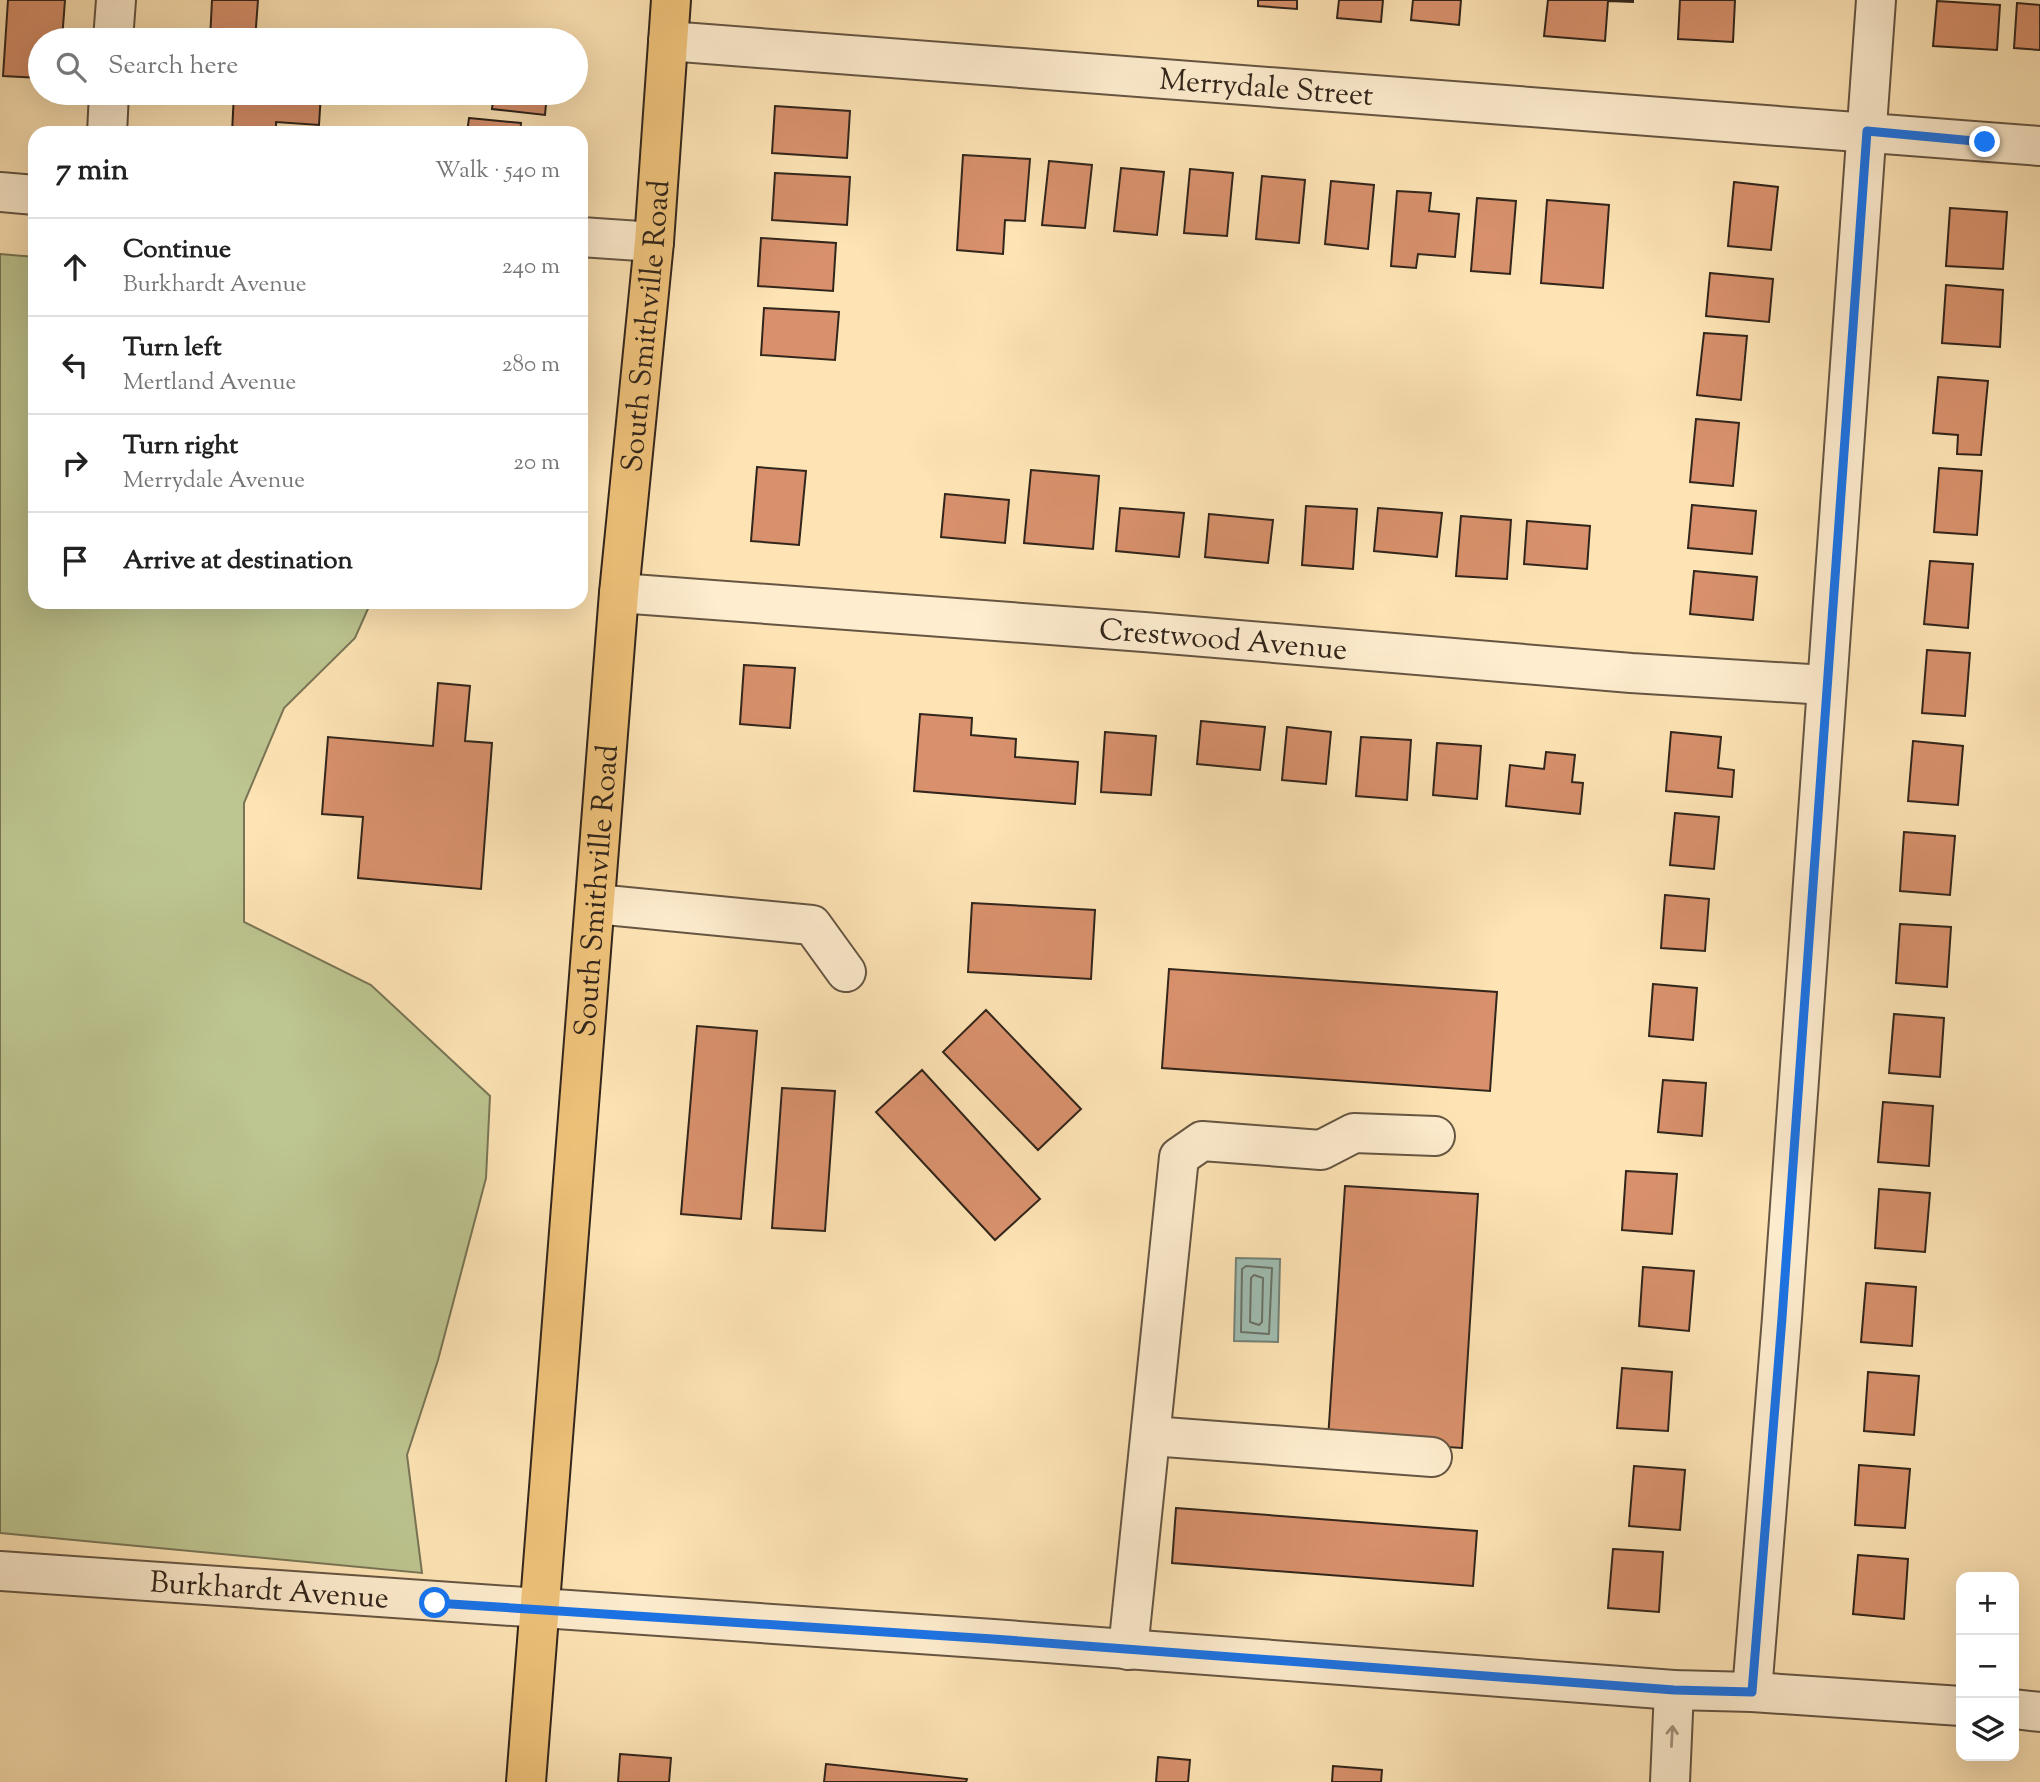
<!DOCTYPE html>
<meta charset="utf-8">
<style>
body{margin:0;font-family:"Sorts Mill Goudy",serif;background:#f2f2f2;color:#222}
.controls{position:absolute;right:21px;bottom:21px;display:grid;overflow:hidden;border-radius:14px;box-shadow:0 7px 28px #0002}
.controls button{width:63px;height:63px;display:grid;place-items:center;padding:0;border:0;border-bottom:2px solid #e0e0e0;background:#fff;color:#222;font:35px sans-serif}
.stop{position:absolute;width:21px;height:21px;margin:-16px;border:5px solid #1a73e8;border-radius:50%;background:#fff}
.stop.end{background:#1a73e8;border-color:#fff;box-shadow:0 2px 7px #0008}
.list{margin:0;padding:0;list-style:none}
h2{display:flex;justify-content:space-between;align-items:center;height:91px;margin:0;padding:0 28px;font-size:30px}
h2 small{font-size:23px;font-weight:400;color:#767676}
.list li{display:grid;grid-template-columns:46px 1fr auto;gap:21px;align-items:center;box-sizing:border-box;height:98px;padding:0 28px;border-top:2px solid #e0e0e0}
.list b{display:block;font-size:26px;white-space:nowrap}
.list p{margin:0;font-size:23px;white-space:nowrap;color:#767676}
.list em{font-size:23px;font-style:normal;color:#767676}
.icon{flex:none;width:38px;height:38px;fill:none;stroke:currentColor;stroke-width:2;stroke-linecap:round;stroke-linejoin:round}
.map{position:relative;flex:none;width:2040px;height:1782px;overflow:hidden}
.search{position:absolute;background:#fff;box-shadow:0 7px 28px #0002;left:28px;top:28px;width:560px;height:77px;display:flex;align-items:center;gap:18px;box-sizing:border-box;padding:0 24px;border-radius:38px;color:#767676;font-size:26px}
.panel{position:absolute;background:#fff;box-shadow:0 7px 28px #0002;left:28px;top:126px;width:560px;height:483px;border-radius:21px}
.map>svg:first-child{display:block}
.green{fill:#bdc590;stroke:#787556;stroke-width:2}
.water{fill:#a0beb3;stroke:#748176;stroke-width:2}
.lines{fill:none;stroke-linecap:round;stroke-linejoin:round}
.shore{stroke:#697267;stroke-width:2}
.building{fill:#d8916c;stroke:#32251b;stroke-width:2}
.minor-casing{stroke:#655542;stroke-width:42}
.major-casing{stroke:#32251b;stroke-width:42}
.minor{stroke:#feedcf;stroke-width:38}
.major{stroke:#efc27a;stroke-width:38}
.oneway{stroke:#a2937e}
.route{stroke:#1a73e8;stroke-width:9}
.labels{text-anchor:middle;stroke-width:5;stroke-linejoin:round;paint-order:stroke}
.street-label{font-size:30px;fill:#32251b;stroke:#feedcf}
</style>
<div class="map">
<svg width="2040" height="1782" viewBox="0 0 2040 1782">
<rect width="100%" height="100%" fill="#fee4b5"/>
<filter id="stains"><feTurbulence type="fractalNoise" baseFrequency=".00286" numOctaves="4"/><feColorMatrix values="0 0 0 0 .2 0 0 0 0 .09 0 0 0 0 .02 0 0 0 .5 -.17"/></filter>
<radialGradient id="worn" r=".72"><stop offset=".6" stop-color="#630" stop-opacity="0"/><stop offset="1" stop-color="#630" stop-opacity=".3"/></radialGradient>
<path class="green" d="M 0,254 L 35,257 L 35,602 L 371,602 L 355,638 L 284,708 L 244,803 L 244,922 L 371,985 L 490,1096 L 486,1178 L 438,1360 L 407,1455 L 422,1573 L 0,1533 Z"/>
<path class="water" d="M 1236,1258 L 1280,1259 L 1278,1342 L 1234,1341 Z"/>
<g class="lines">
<path class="shore" d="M 1246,1266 L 1272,1268 L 1269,1334 L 1241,1332 L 1242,1269 Z
M 1254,1275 L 1263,1278 L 1262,1322 L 1259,1325 L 1250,1322 L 1251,1278 Z"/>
</g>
<path class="building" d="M 8,0 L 65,0 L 62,40 L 40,40 L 40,78 L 3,76 Z
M 212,0 L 258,0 L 255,40 L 210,40 Z
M 1258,0 L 1297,0 L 1297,9 L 1258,6 Z
M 1339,0 L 1383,0 L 1381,22 L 1337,18 Z
M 1413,0 L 1461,0 L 1459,25 L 1411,20 Z
M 1548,0 L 1633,0 L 1633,2 L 1608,1 L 1605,41 L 1544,36 Z
M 1680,0 L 1735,0 L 1733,42 L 1678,39 Z
M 1937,1 L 2000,5 L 1997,50 L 1933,46 Z
M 2017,3 L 2040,5 L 2040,50 L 2014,48 Z
M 234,93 L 321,93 L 319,125 L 276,122 L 276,133 L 232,133 Z
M 494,93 L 547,93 L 545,115 L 492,109 Z
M 775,106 L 850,111 L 847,158 L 772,153 Z
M 469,118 L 521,123 L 520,133 L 467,133 Z
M 963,155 L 1030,159 L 1025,221 L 1005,220 L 1003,254 L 957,250 Z
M 1049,161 L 1092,165 L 1085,228 L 1042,225 Z
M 1121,168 L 1164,172 L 1157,235 L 1114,231 Z
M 1190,169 L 1233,173 L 1227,236 L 1184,233 Z
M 775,173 L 850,177 L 847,225 L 772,220 Z
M 1262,176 L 1305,180 L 1299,243 L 1256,239 Z
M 1331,181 L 1374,185 L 1368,249 L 1325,244 Z
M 1734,182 L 1778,187 L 1771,250 L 1728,246 Z
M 1397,191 L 1431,193 L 1429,211 L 1459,214 L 1455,257 L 1418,254 L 1416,268 L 1391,266 Z
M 1477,198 L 1516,201 L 1510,274 L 1471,271 Z
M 1547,200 L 1609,205 L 1603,288 L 1541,283 Z
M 1950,208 L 2007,212 L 2003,269 L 1946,266 Z
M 761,238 L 836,243 L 833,291 L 758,286 Z
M 1710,273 L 1773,279 L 1769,322 L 1706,316 Z
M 1946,285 L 2003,290 L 2000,347 L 1942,343 Z
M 764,308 L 839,312 L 835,360 L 761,355 Z
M 1704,333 L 1747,336 L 1741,400 L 1697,395 Z
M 1938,377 L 1988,381 L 1981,455 L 1957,454 L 1958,435 L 1933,433 Z
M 1696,419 L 1739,423 L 1733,486 L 1690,482 Z
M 757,467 L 806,471 L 799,545 L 751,541 Z
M 1939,468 L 1982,471 L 1977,535 L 1934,532 Z
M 1031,470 L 1099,476 L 1093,549 L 1024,543 Z
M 945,494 L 1009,500 L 1005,543 L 941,537 Z
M 1692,505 L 1756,511 L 1752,554 L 1688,548 Z
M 1306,506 L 1357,509 L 1353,569 L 1302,565 Z
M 1120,508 L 1184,513 L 1179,557 L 1116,551 Z
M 1378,508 L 1442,513 L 1437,557 L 1374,551 Z
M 1209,514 L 1273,520 L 1268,563 L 1205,557 Z
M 1461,516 L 1511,520 L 1507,579 L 1456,576 Z
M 1527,521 L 1590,526 L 1587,569 L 1524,564 Z
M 1930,561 L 1973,564 L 1968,628 L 1924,624 Z
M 1694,571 L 1757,577 L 1753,620 L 1690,614 Z
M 1927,650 L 1970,653 L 1965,716 L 1922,713 Z
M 744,665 L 795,668 L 790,728 L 740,724 Z
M 438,683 L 470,686 L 465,741 L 492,743 L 481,889 L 358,878 L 363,817 L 322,814 L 328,737 L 433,746 Z
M 920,714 L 972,718 L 971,735 L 1016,739 L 1015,757 L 1078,762 L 1075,804 L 914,791 Z
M 1201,721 L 1265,727 L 1260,770 L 1197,764 Z
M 1287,727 L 1331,732 L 1326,784 L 1282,780 Z
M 1105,732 L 1156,736 L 1151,795 L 1101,792 Z
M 1671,732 L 1721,737 L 1718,768 L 1734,770 L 1732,797 L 1666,791 Z
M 1361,737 L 1411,740 L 1407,800 L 1356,796 Z
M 1913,741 L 1963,746 L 1958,805 L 1908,801 Z
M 1437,743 L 1481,746 L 1477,799 L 1433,795 Z
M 1546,752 L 1575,755 L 1572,782 L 1583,783 L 1580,814 L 1506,806 L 1510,765 L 1544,769 Z
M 1675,813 L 1719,817 L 1714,869 L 1670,865 Z
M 1904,832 L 1955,836 L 1950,895 L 1900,891 Z
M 1665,895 L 1709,899 L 1705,951 L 1661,948 Z
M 972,903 L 1095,910 L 1091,979 L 968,972 Z
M 1900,924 L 1951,927 L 1947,987 L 1896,983 Z
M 1169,969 L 1497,992 L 1490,1091 L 1162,1068 Z
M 1653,984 L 1697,988 L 1693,1040 L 1649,1036 Z
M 986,1010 L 1081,1109 L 1038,1150 L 943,1052 Z
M 1894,1014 L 1944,1018 L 1940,1077 L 1889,1073 Z
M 697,1026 L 757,1031 L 741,1219 L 681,1214 Z
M 922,1070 L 1040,1199 L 995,1240 L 876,1112 Z
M 1663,1080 L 1706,1083 L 1702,1136 L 1658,1132 Z
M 782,1088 L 835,1091 L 825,1231 L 772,1228 Z
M 1883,1102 L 1933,1106 L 1929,1166 L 1878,1162 Z
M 1626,1171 L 1677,1174 L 1672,1234 L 1622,1230 Z
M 1345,1186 L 1478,1194 L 1462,1448 L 1328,1439 Z
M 1879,1189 L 1930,1193 L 1925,1252 L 1875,1248 Z
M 1643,1267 L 1694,1271 L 1689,1331 L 1639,1326 Z
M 1866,1283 L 1916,1287 L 1912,1346 L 1861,1342 Z
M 1622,1368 L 1672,1372 L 1668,1431 L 1617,1428 Z
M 1868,1372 L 1919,1376 L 1914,1435 L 1864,1431 Z
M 1859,1465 L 1910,1469 L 1905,1528 L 1855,1525 Z
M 1634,1466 L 1685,1470 L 1680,1530 L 1629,1526 Z
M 1176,1508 L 1477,1531 L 1473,1586 L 1172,1563 Z
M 1613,1549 L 1663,1552 L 1659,1612 L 1608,1608 Z
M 1858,1555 L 1908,1559 L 1904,1619 L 1853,1614 Z
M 620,1754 L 671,1758 L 669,1782 L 618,1782 Z
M 1158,1757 L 1190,1760 L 1188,1782 L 1156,1782 Z
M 826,1764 L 967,1779 L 966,1782 L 824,1782 Z
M 1333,1766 L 1382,1770 L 1381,1782 L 1332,1782 Z"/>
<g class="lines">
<defs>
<g id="minor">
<path d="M 113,40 L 116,0"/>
<path id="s1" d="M 668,41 L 2040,146"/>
<path d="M 107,133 L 109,93"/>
<path d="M 0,192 L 35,195"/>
<path d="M 581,237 L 654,242"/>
<path id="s2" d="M 619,593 L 1144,632 L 1631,673 L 1826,685"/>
<path d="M 596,904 L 812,925 L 846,972"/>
<path d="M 1151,1436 L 1432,1457"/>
<path id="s3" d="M 0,1571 L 993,1639 L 1674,1690 L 1752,1692 L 1961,1706"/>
<path d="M 1128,1650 L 1179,1157 L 1202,1141 L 1321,1150 L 1354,1133 L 1435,1136"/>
<path d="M 1752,1692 L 1782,1318 L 1876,0"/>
<path d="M 2014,1709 L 2040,1712"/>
<path d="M 1670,1782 L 1674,1690"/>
</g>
<g id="major">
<path id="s4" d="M 526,1782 L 619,593 L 654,242 L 671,0"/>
</g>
</defs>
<use href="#minor" class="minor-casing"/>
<use href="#major" class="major-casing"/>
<use href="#minor" class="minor"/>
<use href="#major" class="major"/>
</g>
<defs><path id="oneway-shaft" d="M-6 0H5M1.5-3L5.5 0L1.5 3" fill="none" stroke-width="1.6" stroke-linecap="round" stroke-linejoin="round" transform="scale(1.75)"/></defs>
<use class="oneway" href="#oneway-shaft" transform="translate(1672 1736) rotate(-87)"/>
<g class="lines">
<path class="route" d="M 435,1603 L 993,1639 L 1674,1690 L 1752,1692 L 1782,1318 L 1867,131 L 1985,142"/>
</g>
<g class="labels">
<g class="street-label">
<text dy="10" stroke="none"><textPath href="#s1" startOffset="600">Merrydale Street</textPath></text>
<text dy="10" stroke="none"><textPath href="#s4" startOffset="1461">South Smithville Road</textPath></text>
<text dy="10" stroke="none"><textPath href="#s2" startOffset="606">Crestwood Avenue</textPath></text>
<text dy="10" stroke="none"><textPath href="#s4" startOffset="894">South Smithville Road</textPath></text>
<text dy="10" stroke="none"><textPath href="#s3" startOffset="270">Burkhardt Avenue</textPath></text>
</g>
</g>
<rect width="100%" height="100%" filter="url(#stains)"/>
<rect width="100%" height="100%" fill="url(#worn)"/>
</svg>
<div class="controls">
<button>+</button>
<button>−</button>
<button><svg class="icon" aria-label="layers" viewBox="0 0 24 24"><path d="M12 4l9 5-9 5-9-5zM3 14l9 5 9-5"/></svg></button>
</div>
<div class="stop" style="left:435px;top:1603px"></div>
<div class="stop end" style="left:1985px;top:142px"></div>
<div class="search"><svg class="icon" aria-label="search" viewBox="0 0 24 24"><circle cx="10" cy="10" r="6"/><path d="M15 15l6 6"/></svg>Search here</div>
<section class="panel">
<h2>7 min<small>Walk · 540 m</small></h2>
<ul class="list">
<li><svg class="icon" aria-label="ahead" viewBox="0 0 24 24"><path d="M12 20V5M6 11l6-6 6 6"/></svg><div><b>Continue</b><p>Burkhardt Avenue</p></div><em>240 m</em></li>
<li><svg class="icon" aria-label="left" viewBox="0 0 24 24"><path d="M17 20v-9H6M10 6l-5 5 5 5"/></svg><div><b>Turn left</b><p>Mertland Avenue</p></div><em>280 m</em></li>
<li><svg class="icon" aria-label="right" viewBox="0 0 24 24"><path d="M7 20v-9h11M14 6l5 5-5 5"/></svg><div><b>Turn right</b><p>Merrydale Avenue</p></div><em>20 m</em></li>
<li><svg class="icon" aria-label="arrive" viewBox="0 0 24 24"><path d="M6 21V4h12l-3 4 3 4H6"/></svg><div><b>Arrive at destination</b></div></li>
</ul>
</section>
</div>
